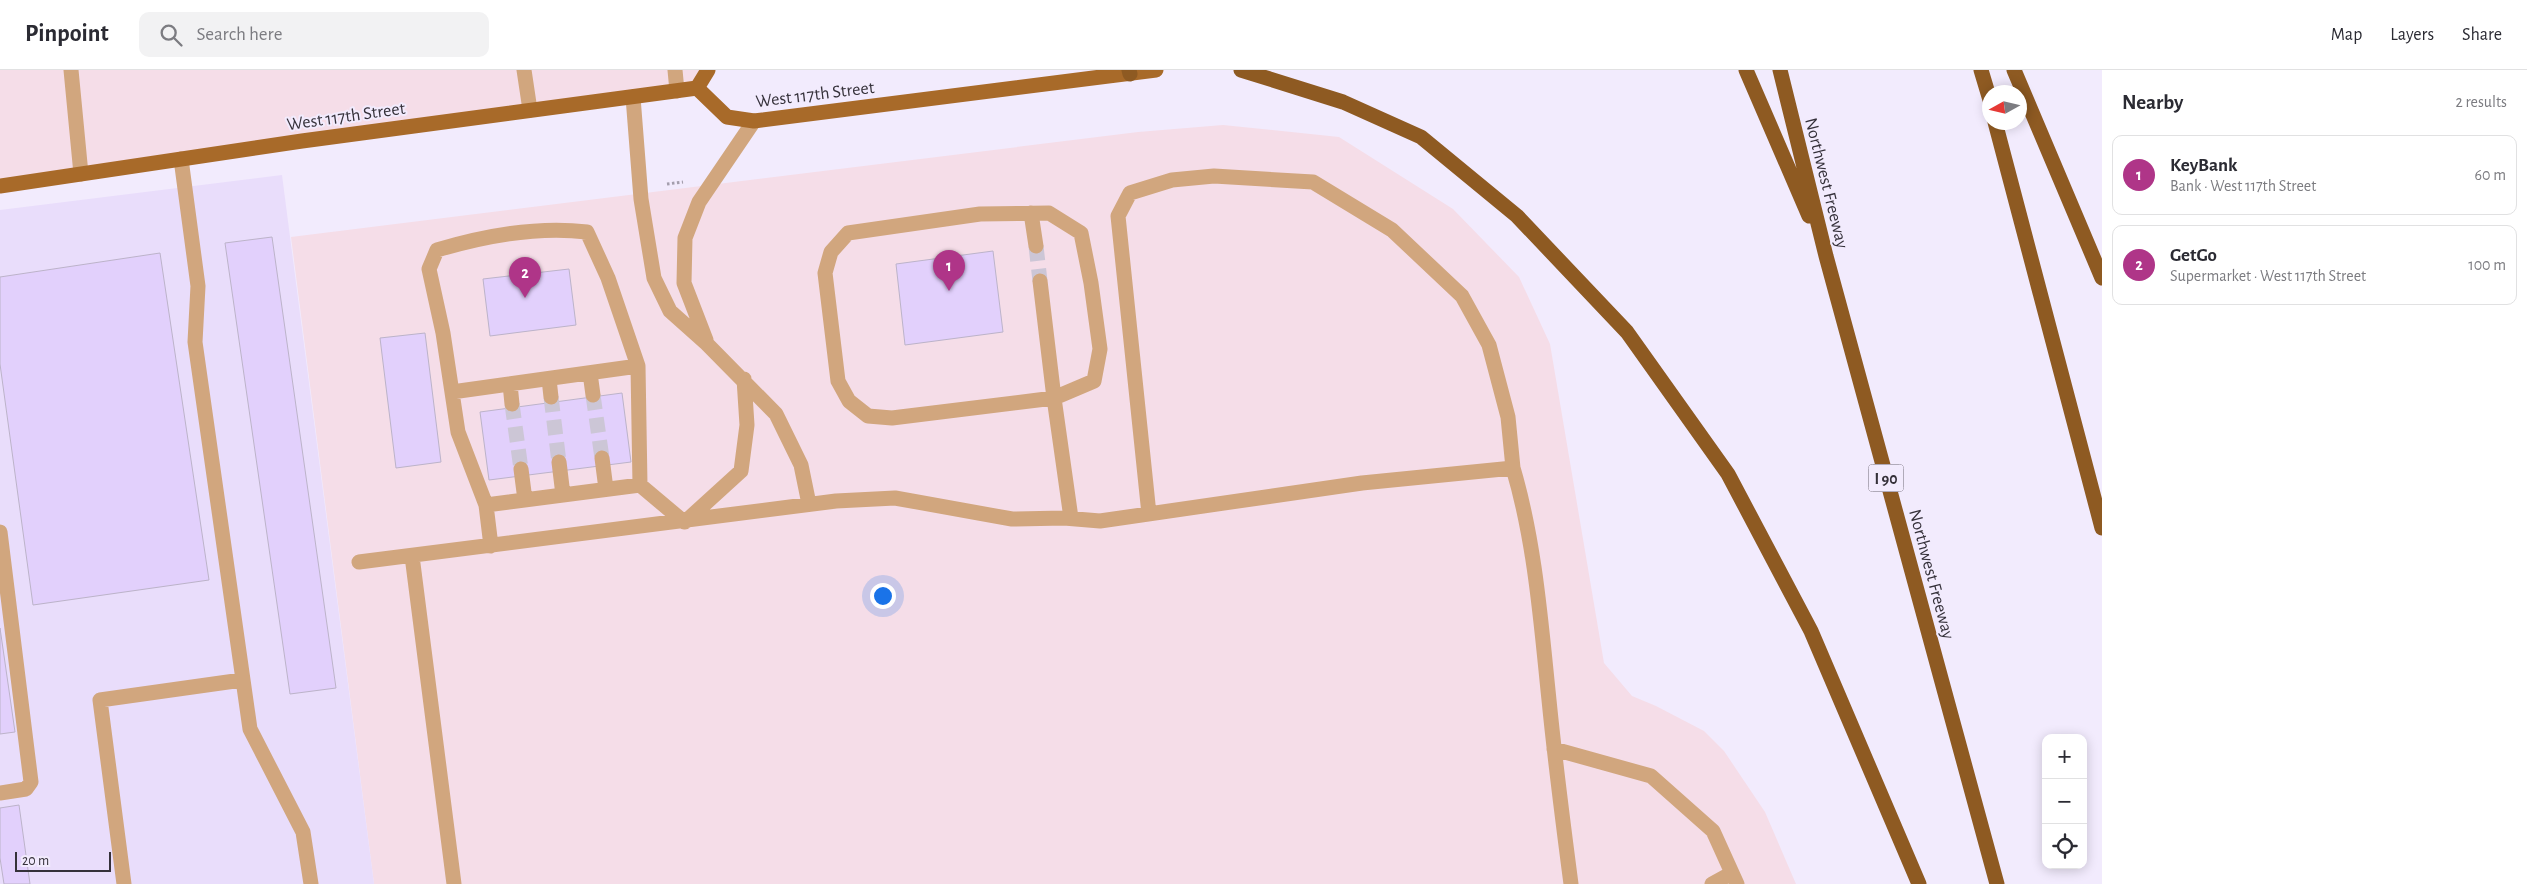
<!DOCTYPE html>
<meta charset="utf-8">
<style>
body{margin:0;font-family:"Alegreya Sans",sans-serif;background:#f2f2f3;color:#2b2b33}
.controls{position:absolute;right:15px;bottom:15px;display:grid;overflow:hidden;border-radius:10px;box-shadow:0 2px 12px #0003}
.controls button{width:45px;height:45px;display:grid;place-items:center;padding:0;border:0;border-bottom:1px solid #e1e1e2;background:#fff;color:#2b2b33;font:25px sans-serif}
.compass{position:absolute;left:1982px;top:15px;width:45px;height:45px;border-radius:50%;background:#fff;box-shadow:0 2px 12px #0003;rotate:262deg}
.scale{position:absolute;left:15px;bottom:12px;width:96px;box-sizing:border-box;padding-left:5px;border:2px solid #35313a;border-top:0;font-size:14px;line-height:18px;white-space:nowrap;color:#35313a;-webkit-text-stroke:4px #f2ebfd;paint-order:stroke}
.you{position:absolute;left:882px;top:525px;width:18px;height:18px;margin:-12px;border:4px solid #fff;border-radius:50%;background:#1a73e8;box-shadow:0 0 0 8px #1a73e833}
.badge{display:grid;place-items:center;width:32px;height:32px;border-radius:50%;background:#af3588;color:#fff;font-size:16px;font-weight:700}
.pin{position:absolute;translate:-50% -41px;filter:drop-shadow(0 1px 2px #0008)}
.pin::after{content:'';position:absolute;top:26px;width:18px;height:15px;background:inherit;clip-path:polygon(0 0,100% 0,50% 100%)}
.list{margin:0;padding:0;list-style:none}
h2{display:flex;justify-content:space-between;align-items:center;height:65px;margin:0;padding:0 20px;font-size:21px}
h2 small{font-size:16px;font-weight:400;color:#7c7c81}
.list li{display:grid;grid-template-columns:32px 1fr auto;gap:15px;align-items:center;box-sizing:border-box;height:80px;margin:0 10px 10px;padding:0 10px;border:1px solid #e1e1e2;border-radius:10px}
.list b{display:block;font-size:19px;white-space:nowrap}
.list p{margin:0;font-size:16px;white-space:nowrap;color:#7c7c81}
.list em{font-size:16px;font-style:normal;color:#7c7c81}
.icon{flex:none;width:28px;height:28px;fill:none;stroke:currentColor;stroke-width:2;stroke-linecap:round;stroke-linejoin:round}
.map{position:relative;flex:none;width:2102px;height:814px;overflow:hidden}
header{display:flex;align-items:center;gap:30px;box-sizing:border-box;height:70px;padding:0 25px;background:#fff;border-bottom:1px solid #e1e1e2}
header strong{font-size:24px}
nav{display:flex;gap:28px;margin-inline-start:auto;font-size:18px}
.search{width:350px;height:45px;background:#f2f2f3;display:flex;align-items:center;gap:12px;box-sizing:border-box;padding:0 18px;border-radius:10px;color:#7c7c81;font-size:19px}
main{display:flex}
aside{flex:1;background:#fff}
.map>svg:first-child{display:block}
.commercial{fill:#f5dde8}
.built{fill:#e9ddfb}
.building{fill:#e2d0fc;stroke:#bcb3c9}
.lines{fill:none;stroke-linecap:round;stroke-linejoin:round}
.minor-tunnel{stroke:#ccc6d6;stroke-width:15;stroke-dasharray:15 8;stroke-linecap:butt}
.path{stroke:#a49ead;stroke-width:3;stroke-dasharray:2.5 2.5;stroke-linecap:butt}
.minor{stroke:#d1a67e;stroke-width:15}
.major{stroke:#a86a29;stroke-width:15}
.highway{stroke:#8e5a22;stroke-width:15}
.labels{text-anchor:middle;stroke-width:4;stroke-linejoin:round;paint-order:stroke}
.shield{fill:#f2ebfd;stroke:#6e6974;stroke-width:1}
.shield-label{font-size:16px;font-weight:bold;fill:#35313a}
.street-label{font-size:18px;fill:#35313a;stroke:#f2ebfd}
</style>
<header>
<strong>Pinpoint</strong>
<div class="search"><svg class="icon" aria-label="search" viewBox="0 0 24 24"><circle cx="10" cy="10" r="6"/><path d="M15 15l6 6"/></svg>Search here</div>
<nav><a>Map</a><a>Layers</a><a>Share</a></nav>
</header>
<main>
<div class="map">
<svg width="2102" height="814" viewBox="0 0 2102 814">
<rect width="100%" height="100%" fill="#f2ebfd"/>
<path class="commercial" d="M 0,0 L 708,0 L 697,18 L 0,116 Z
M 1223,55 L 1339,67 L 1453,139 L 1519,207 L 1550,274 L 1604,593 L 1632,626 L 1656,636 L 1704,661 L 1724,681 L 1765,742 L 1796,814 L 374,814 L 291,167 L 1138,62 Z"/>
<path class="built" d="M 282,105 L 374,814 L 0,814 L 0,140 Z"/>
<path class="building" d="M 272,167 L 336,618 L 290,624 L 225,173 Z
M 993,181 L 1003,262 L 905,275 L 896,194 Z
M 160,183 L 209,510 L 33,535 L 0,294 L 0,207 Z
M 569,199 L 576,255 L 490,266 L 483,209 Z
M 425,263 L 441,392 L 396,398 L 380,268 Z
M 622,323 L 631,392 L 489,410 L 480,342 Z
M 0,558 L 15,662 L 0,664 Z
M 19,735 L 30,814 L 4,814 L 0,788 L 0,738 Z"/>
<g class="lines">
<path class="minor-tunnel" d="M 1036,176 L 1040,211
M 593,325 L 602,388
M 551,327 L 559,392
M 512,334 L 521,399"/>
<path class="path" d="M 667,114 L 683,112"/>
<path class="minor" d="M 71,0 L 81,104
M 524,0 L 530,40
M 675,0 L 677,21
M 633,27 L 641,129 L 654,208 L 670,241 L 707,274 L 776,344 L 801,395 L 809,434
M 181,89 L 198,216 L 195,272 L 250,659 L 303,762 L 311,814
M 1031,143 L 1036,176
M 1040,211 L 1054,328 L 1094,311 L 1100,279 L 1091,213 L 1081,163 L 1049,143 L 980,144 L 848,163 L 831,182 L 825,203 L 838,311 L 849,331 L 868,346 L 892,348 L 1054,328 L 1071,448
M 706,270 L 684,213 L 685,168 L 699,132 L 754,51
M 590,303 L 593,325
M 549,309 L 551,327
M 510,314 L 512,334
M 452,322 L 638,296
M 602,388 L 606,419
M 559,392 L 563,425
M 521,399 L 525,430
M 486,435 L 458,362 L 443,263 L 429,199 L 437,180 C 484,166 538,156 587,162 L 608,208 L 638,296 L 640,415
M 1149,444 L 1118,146 L 1130,123 L 1172,110 L 1214,106 L 1313,112 L 1392,160 L 1462,226 L 1489,275 L 1508,347 L 1513,398
M 685,452 L 741,401 L 747,355 L 744,309
M 0,462 L 31,712 L 26,719 L 0,723
M 491,476 L 486,435 L 640,415 L 684,452
M 412,486 L 454,814
M 359,492 L 836,431 L 895,428 L 1012,449 L 1064,448 L 1100,451 L 1362,413 L 1513,398 C 1535,472 1541,553 1549,630 C 1555,691 1563,753 1571,814
M 1554,679 L 1651,706 L 1713,761 L 1737,814
M 124,814 L 100,630 L 242,610
M 1712,814 L 1732,803"/>
<path class="major" d="M 697,18 L 727,47 L 754,51 L 1156,0
M 697,18 L 708,0
M 0,116 L 302,71 L 697,18"/>
<path class="highway" d="M 1129,0 L 1130,4
M 1241,0 L 1343,32 L 1421,67 L 1517,146 L 1627,262 L 1728,404 L 1811,561 L 1919,814
M 1746,0 L 1809,146
M 1780,0 L 1826,186 L 1997,814
M 1981,0 L 1990,30
M 2014,0 L 2102,208
M 1995,52 L 2102,458"/>
</g>
<g class="labels">
<rect class="shield" x="1868.5" y="394.5" width="35" height="27" rx="4"/>
<g class="shield-label">
<text x="1886" y="414">I 90</text>
</g>
<g class="street-label">
<text transform="translate(815 24) rotate(-7)" y="6">West 117th Street</text>
<text transform="translate(346 46) rotate(-8)" y="6">West 117th Street</text>
<text transform="translate(1827 113) rotate(76)" y="6">Northwest Freeway</text>
<text transform="translate(1932 504) rotate(75)" y="6">Northwest Freeway</text>
</g>
</g>
</svg>
<div class="controls">
<button>+</button>
<button>−</button>
<button><svg class="icon" aria-label="locate" viewBox="0 0 24 24"><circle cx="12" cy="12" r="6"/><path d="M12 2v4M12 18v4M2 12h4M18 12h4"/></svg></button>
</div>
<svg class="compass" viewBox="-18 -18 36 36"><path d="M0-13l5 13h-10z" fill="#e53935"/><path d="M0 13l5-13h-10z" fill="#7c7c81"/></svg>
<div class="scale">20 m</div>
<div class="you"></div>
<div class="pin badge" style="left:949px;top:221px">1</div>
<div class="pin badge" style="left:525px;top:228px">2</div>
</div>
<aside>
<h2>Nearby<small>2 results</small></h2>
<ul class="list">
<li><span class="badge">1</span><div><b>KeyBank</b><p>Bank · West 117th Street</p></div><em>60 m</em></li>
<li><span class="badge">2</span><div><b>GetGo</b><p>Supermarket · West 117th Street</p></div><em>100 m</em></li>
</ul>
</aside>
</main>
